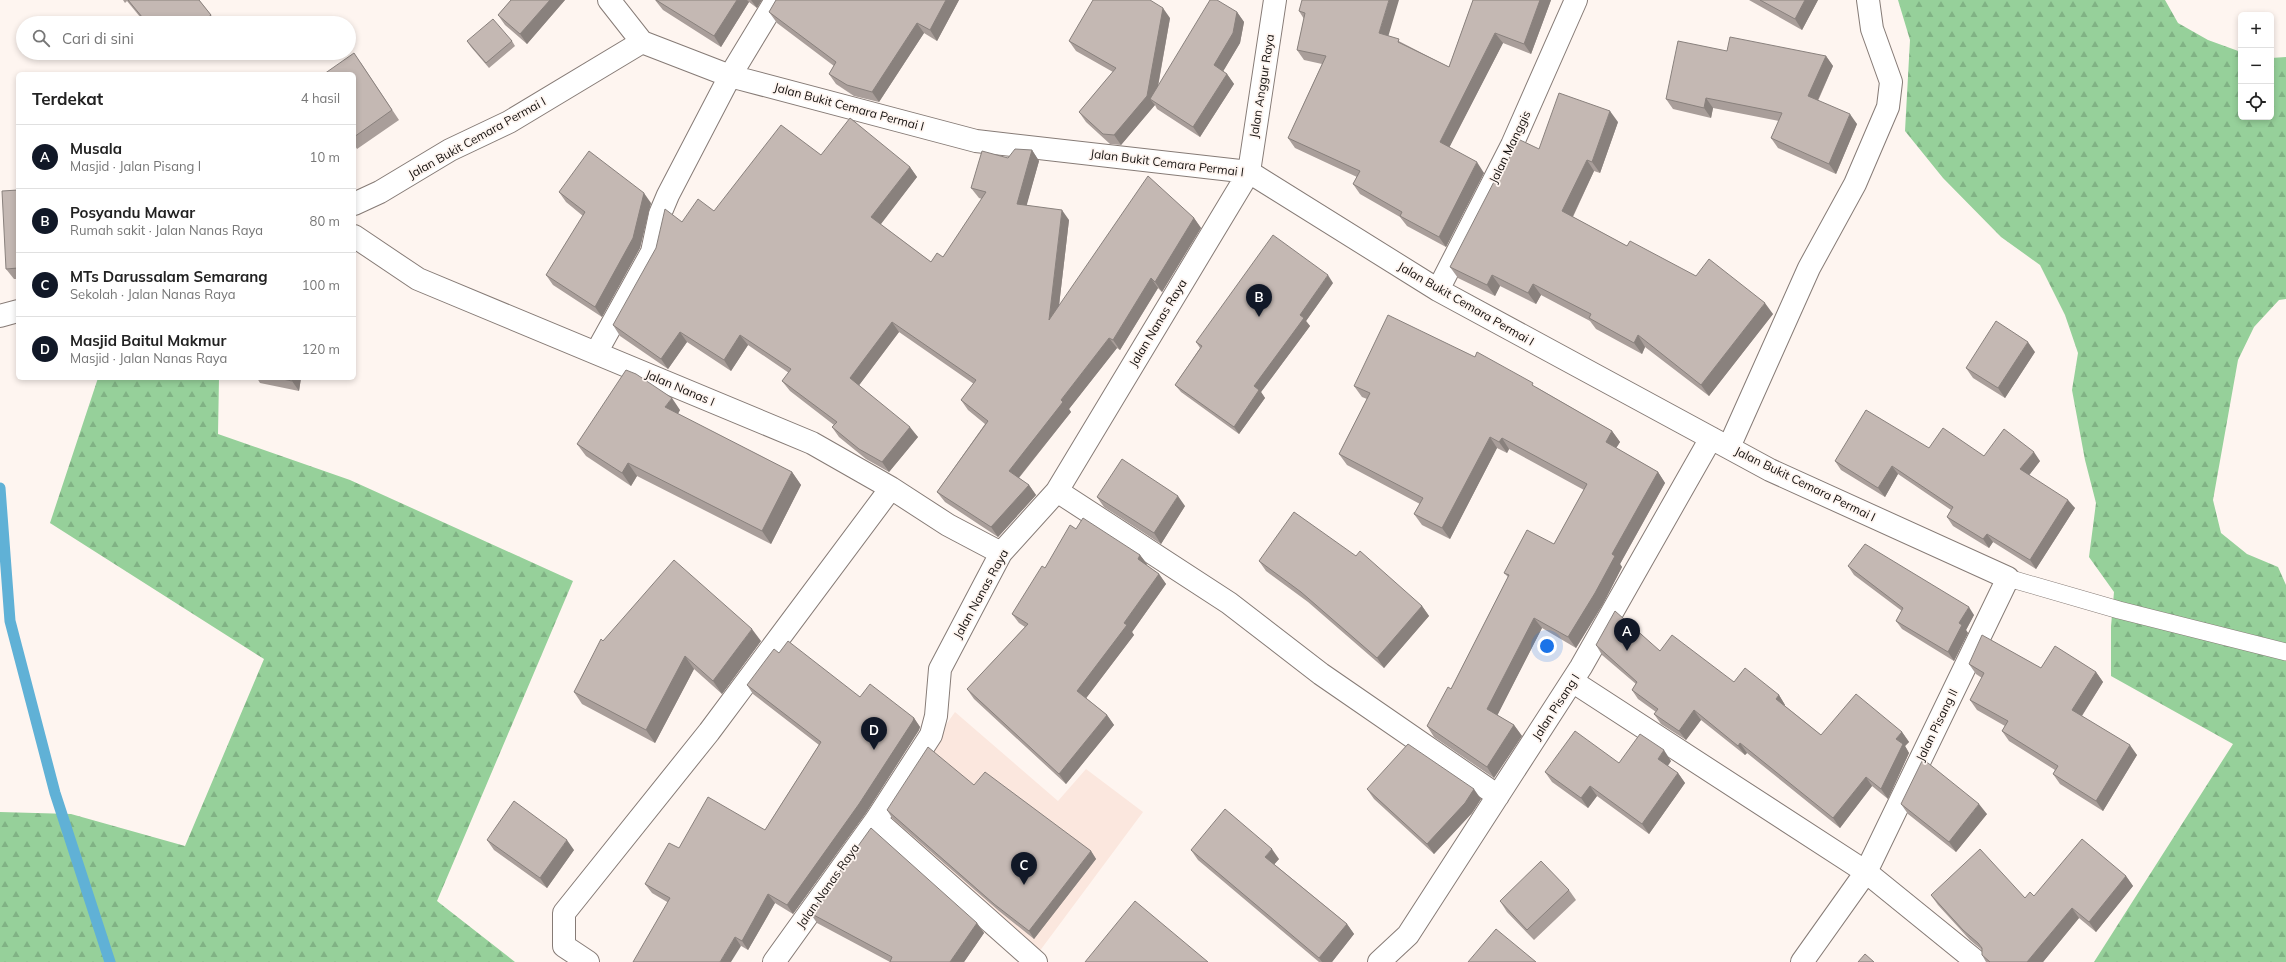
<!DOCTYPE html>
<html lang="id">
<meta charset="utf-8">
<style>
body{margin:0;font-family:Mulish,sans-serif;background:#f6f6f6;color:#222}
.controls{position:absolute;right:12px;top:12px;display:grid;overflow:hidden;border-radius:6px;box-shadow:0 2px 6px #0003}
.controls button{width:36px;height:36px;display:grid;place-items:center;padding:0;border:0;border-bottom:1px solid #e0e0e0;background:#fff;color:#222;font:20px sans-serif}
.you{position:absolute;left:1547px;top:646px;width:14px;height:14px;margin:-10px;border:3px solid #fff;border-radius:50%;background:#1a73e8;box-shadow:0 0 0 6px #1a73e833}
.badge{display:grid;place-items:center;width:26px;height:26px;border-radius:50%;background:#111827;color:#fff;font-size:13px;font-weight:700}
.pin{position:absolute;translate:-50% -33px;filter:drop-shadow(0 1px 2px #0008)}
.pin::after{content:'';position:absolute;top:21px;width:14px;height:12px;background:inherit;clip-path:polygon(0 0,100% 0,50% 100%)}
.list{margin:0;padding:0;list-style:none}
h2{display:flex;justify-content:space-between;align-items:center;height:52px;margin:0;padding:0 16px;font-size:17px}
h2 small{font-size:13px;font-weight:400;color:#767676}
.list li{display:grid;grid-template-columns:26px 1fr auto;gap:12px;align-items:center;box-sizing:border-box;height:64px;padding:0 16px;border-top:1px solid #e0e0e0}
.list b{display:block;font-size:15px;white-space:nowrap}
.list p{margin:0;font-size:13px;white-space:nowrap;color:#767676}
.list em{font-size:13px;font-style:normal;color:#767676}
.icon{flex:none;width:22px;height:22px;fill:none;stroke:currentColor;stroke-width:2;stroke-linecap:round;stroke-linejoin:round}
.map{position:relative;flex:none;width:2286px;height:962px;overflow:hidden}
.search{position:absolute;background:#fff;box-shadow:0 2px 6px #0003;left:16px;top:16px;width:340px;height:44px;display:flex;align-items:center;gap:10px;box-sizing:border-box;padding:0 14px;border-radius:22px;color:#767676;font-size:15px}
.panel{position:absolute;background:#fff;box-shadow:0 2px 6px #0003;left:16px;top:72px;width:340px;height:308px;border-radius:6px}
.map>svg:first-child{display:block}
.built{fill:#fbe7de}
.forest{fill:url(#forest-firs)}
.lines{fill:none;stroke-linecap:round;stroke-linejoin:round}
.stream{stroke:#60b1d6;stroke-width:11}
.lane-casing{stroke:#867b76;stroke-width:18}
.street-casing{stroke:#867b76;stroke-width:24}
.lane{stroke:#fff;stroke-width:17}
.street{stroke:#fff;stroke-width:22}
.wall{fill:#a99e9a}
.shaded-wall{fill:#89817d}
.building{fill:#c4b8b3;stroke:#89817d}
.labels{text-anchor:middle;stroke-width:3.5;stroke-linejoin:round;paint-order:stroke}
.street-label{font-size:12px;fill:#14100e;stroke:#fef5f0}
</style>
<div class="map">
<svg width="2286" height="962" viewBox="0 0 2286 962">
<defs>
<pattern id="forest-firs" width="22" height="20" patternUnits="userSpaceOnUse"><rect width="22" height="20" fill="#96d09a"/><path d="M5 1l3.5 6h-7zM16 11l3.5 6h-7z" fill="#80b284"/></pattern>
</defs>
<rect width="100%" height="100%" fill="#fef5f0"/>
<path class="built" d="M 955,712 L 1058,801 L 1086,769 L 1143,812 L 1039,952 L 880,818 Z"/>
<path class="forest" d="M 1898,0 L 2165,0 L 2178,23 L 2208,40 L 2241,52 L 2241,117 L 2271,117 L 2271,58 L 2286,57 L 2286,299 L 2279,300 L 2254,327 L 2238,360 L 2213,500 L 2221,533 L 2247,554 L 2278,567 L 2286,585 L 2286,962 L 2094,962 L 2233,744 L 2111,676 L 2111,626 L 2114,592 L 2089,557 L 2096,503 L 2085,460 L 2072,390 L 2078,353 L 2065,315 L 2040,265 L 2001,237 L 1943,178 L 1905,131 L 1910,40 Z
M 98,378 L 219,378 L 218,434 L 350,480 L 573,581 L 437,901 L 515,962 L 0,962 L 0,812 L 71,814 L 185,846 L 264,659 L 50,523 Z"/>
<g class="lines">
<path class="stream" d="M 0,488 L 10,621 L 55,793 L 110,962"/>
<defs>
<path id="lane" d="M 2008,578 L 2119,610 L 2286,652"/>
<path id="street" d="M 609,0 L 642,42
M 354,204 L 380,192 L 450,150 L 509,122 L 642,42 L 730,76 L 976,141 L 1249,172 L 1438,290 L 1770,470 L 2008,578 L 1866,872 L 1802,962
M 354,236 L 418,279 L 812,443 L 891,488 L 948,525 L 1001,553
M 1438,290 L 1512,145 L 1576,0
M 0,316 L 18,311
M 596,353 L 652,252 L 660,214 L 668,195 L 730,76 L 776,0
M 1729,447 L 1809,268 L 1855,184 L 1888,107 L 1891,82 L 1872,29 L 1868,0
M 1057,491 L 1229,603 L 1321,674 L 1498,796
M 1572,681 L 1866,872 L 1977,962
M 876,820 L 1036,962
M 588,962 L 564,946 L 564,913 L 709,732 L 891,488
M 774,962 L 876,820 L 931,735 L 936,716 L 940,669 L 1001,553 L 1057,491 L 1249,172 L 1275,0
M 1379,962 L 1408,935 L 1581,667 L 1711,438"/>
</defs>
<use href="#lane" class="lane-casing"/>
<use href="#street" class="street-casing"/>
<use href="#lane" class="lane"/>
<use href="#street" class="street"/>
</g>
<path class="wall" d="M 123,0 L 199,0 L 211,15 L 217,23 L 145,23 L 127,1 L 125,3 Z
M 511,0 L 565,0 L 527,44 L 505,25 L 498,15 Z
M 655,0 L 762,0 L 757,8 L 749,2 L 721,47 L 663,10 Z
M 776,0 L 959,0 L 937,41 L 924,33 L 879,102 L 854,96 L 836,84 L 829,74 L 834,66 L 777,23 L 769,12 Z
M 1473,0 L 1551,0 L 1531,54 L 1503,43 L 1449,147 L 1484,173 L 1446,247 L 1407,226 L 1400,217 L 1360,194 L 1353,184 L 1357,177 L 1295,148 L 1288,138 L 1322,64 L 1304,60 L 1297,50 L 1304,19 L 1299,11 L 1389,36 L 1449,67 Z
M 1749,0 L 1818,0 L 1802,30 Z
M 1237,12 L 1244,22 L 1240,43 L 1223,71 L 1227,74 L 1234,84 L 1200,137 L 1157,109 L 1155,105 L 1121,145 L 1110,144 L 1086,122 L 1079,112 L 1113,72 L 1076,51 L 1069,41 L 1170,18 L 1158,87 Z
M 467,41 L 512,41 L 515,46 L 489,68 L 471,47 Z
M 1727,51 L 1826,56 L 1833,66 L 1818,101 L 1857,124 L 1836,174 L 1778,148 L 1771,138 L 1779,121 L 1713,108 L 1711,118 L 1673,109 L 1666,99 Z
M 171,53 L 184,53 L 176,60 Z
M 361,63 L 399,120 L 357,149 L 354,144 L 354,74 Z
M 1618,122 L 1600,173 L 1594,171 L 1573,217 L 1627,246 L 1696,276 L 1773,314 L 1709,396 L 1645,347 L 1642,354 L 1596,329 L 1590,321 L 1541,295 L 1536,304 L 1500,286 L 1495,296 L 1458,278 L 1450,267 L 1501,175 L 1539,149 Z
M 1032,150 L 1039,161 L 1026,206 L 1069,220 L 1059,306 L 1194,218 L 1201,228 L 1162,292 L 1158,288 L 1120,350 L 1117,348 L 1069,409 L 1071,412 L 1019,478 L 1029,485 L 1036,495 L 998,537 L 945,502 L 937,492 L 985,424 L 968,410 L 961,400 L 974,384 L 899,332 L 859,385 L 918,437 L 889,472 L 866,459 L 839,437 L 832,427 L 834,425 L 790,391 L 782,381 L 789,373 L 748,345 L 731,371 L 687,342 L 668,369 L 620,336 L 613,325 L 682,222 L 714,211 L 821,155 L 910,167 L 917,177 L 880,224 L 931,262 L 943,257 L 982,199 L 979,198 L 971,188 L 1008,158 Z
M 18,190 L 18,279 L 14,279 L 6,269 Z
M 559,192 L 651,203 L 640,248 L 602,317 L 553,285 L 546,275 L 583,216 L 566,202 Z
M 1333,283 L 1306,321 L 1310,326 L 1261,392 L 1265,398 L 1239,434 L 1181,392 L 1175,385 L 1200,348 L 1196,342 Z
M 2035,352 L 2005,398 L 1973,378 L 1966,368 Z
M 257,378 L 301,378 L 299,391 L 260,383 Z
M 1354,386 L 1536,387 L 1612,431 L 1620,442 L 1616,448 L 1658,472 L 1665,483 L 1620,564 L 1622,567 L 1603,604 L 1576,648 L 1542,628 L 1497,715 L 1514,725 L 1522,736 L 1494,778 L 1434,737 L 1427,726 L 1451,689 L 1508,577 L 1504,573 L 1554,544 L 1584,490 L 1509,449 L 1507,453 L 1497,448 L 1450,539 L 1422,525 L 1414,514 L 1420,504 L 1347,465 L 1339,454 L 1367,399 L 1362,397 Z
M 680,410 L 678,414 L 792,472 L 801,485 L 771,544 L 637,476 L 631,486 L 586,456 L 577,444 Z
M 1929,448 L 1984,456 L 2040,461 L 2029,475 L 2075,508 L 2036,569 L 1993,542 L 1989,548 L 1953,526 L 1947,517 L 1951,510 L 1898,474 L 1885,497 L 1841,470 L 1835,461 Z
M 1097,497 L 1185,506 L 1161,544 L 1104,507 Z
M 1076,529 L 1140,555 L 1147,564 L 1146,565 L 1159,574 L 1166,584 L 1132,632 L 1134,635 L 1086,698 L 1107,715 L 1114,725 L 1066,784 L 974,699 L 967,689 L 1025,627 L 1019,623 L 1012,614 L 1045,568 Z
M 1259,561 L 1422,606 L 1429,616 L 1384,668 L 1308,602 L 1266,571 Z
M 1848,566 L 1974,615 L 1966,630 L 1968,633 L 1954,661 L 1902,629 L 1896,621 L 1902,611 L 1854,575 Z
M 603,641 L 761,641 L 722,694 L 694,669 L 655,743 L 582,704 L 574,692 Z
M 1596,645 L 1660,651 L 1734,682 L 1779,695 L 1785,705 L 1785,706 L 1821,735 L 1902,732 L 1909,742 L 1905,746 L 1909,753 L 1888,799 L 1872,786 L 1840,828 L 1747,753 L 1745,755 L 1701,720 L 1686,740 L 1661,724 L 1654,714 L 1656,712 L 1638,699 L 1632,690 L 1636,684 L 1602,655 Z
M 779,653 L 860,697 L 914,718 L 920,727 L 919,730 L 866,813 L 793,914 L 775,903 L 748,950 L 652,893 L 645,884 L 679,848 L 765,830 L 819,745 L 753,694 L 747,685 Z
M 1969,664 L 2096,672 L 2103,682 L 2082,716 L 2137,755 L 2103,811 L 2060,784 L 2053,774 L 2055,770 L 2009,741 L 2002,731 L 2005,726 L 1977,710 L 1970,700 L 1982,678 L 1976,674 Z
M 1671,761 L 1668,766 L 1678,773 L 1685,783 L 1649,834 L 1597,796 L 1588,808 L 1552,782 L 1545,772 L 1619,763 Z
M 974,785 L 1091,851 L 1096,859 L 1034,939 L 999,911 L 892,818 L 887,810 Z
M 1367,789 L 1481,799 L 1472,813 L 1434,854 L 1374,799 Z
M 1901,804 L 1987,814 L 1956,852 L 1908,814 Z
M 487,840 L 574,850 L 547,888 L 494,850 Z
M 1191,850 L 1279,859 L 1274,864 L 1347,924 L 1354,934 L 1332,962 L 1319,962 L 1198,860 Z
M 2126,876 L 2133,886 L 2096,932 L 2079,918 L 2043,962 L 1986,962 L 1982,955 L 1982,950 L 1970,940 L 1938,905 L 1931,895 L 2025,898 Z
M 1569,890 L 1576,900 L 1534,940 L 1507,912 L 1500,901 Z
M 810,913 L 977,923 L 984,933 L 964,962 L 890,962 L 817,923 Z"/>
<path class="shaded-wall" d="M 550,0 L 565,0 L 527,44 L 520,34 Z
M 737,0 L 747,0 L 749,2 L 721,47 L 714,36 Z
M 751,0 L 762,0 L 757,8 Z
M 946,0 L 959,0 L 937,41 L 930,30 Z
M 1389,0 L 1399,0 L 1386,44 L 1379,33 Z
M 1540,0 L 1551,0 L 1531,54 L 1524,44 Z
M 1805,0 L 1818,0 L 1802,30 L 1795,19 Z
M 1163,8 L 1170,18 L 1155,102 L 1150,99 L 1155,105 L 1154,106 L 1121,145 L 1114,135 Z
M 1237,12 L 1244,22 L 1240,43 L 1221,75 L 1214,65 Z
M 917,23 L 924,33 L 879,102 L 872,92 Z
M 1495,33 L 1503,43 L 1447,152 L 1440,142 Z
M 1826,56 L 1833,66 L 1815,106 L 1808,96 Z
M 1227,74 L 1234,84 L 1200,137 L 1193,127 Z
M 1706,98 L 1713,108 L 1711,118 L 1704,108 Z
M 1610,111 L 1618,122 L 1600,173 L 1592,162 Z
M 1850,114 L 1857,124 L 1836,174 L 1829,164 Z
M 1032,150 L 1039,161 L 1024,215 L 1017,204 Z
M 1587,160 L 1594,171 L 1570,222 L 1562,211 Z
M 1477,162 L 1484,173 L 1446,247 L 1439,237 Z
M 910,167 L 917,177 L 878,228 L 871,217 Z
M 644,193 L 651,203 L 640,248 L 602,317 L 595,307 Z
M 1062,210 L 1069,220 L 1056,331 L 1049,320 Z
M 1194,218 L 1201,228 L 1162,292 L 1155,282 Z
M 1328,275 L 1333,283 L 1306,321 L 1310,326 L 1261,392 L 1265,398 L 1239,434 L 1234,427 L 1254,386 L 1300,315 Z
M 1492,275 L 1500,286 L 1495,296 L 1487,285 Z
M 1151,278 L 1158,288 L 1120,350 L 1113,340 Z
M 1533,284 L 1541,295 L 1536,304 L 1528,293 Z
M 1765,303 L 1773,314 L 1709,396 L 1701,385 Z
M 892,322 L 899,332 L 857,388 L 850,378 Z
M 680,332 L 687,342 L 668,369 L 661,359 Z
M 740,335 L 748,345 L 731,371 L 724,360 Z
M 1638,335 L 1645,347 L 1642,354 L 1634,343 Z
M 1109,338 L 1117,348 L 1069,409 L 1071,412 L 1016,481 L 1009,471 L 1061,400 Z
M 2028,342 L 2035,352 L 2005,398 L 1998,388 Z
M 292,378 L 301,378 L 299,391 L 292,381 Z
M 672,398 L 680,410 L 674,420 L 665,407 Z
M 910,427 L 918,437 L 889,472 L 882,462 Z
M 1612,431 L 1620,442 L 1613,453 L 1606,442 Z
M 1490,437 L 1497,448 L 1450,539 L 1442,528 Z
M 1502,438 L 1509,449 L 1507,453 L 1499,442 Z
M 2034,452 L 2040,461 L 2027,478 L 2020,469 Z
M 628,463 L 637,476 L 631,486 L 622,473 Z
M 1892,466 L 1898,474 L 1885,497 L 1878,488 Z
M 792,472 L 801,485 L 771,544 L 762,531 Z
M 1658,472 L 1665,483 L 1620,564 L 1622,567 L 1603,604 L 1576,648 L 1568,637 L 1612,554 Z
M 1029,485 L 1036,495 L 998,537 L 991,527 Z
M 1178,496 L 1185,506 L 1161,544 L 1154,533 Z
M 2068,500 L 2075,508 L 2036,569 L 2030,560 Z
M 1987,534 L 1993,542 L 1989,548 L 1983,539 Z
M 1140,555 L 1147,564 L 1144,568 L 1138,559 Z
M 1159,574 L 1166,584 L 1132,632 L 1134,635 L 1084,701 L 1077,691 L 1124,623 Z
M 1422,606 L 1429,616 L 1384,668 L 1377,658 Z
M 1969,607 L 1974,615 L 1966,630 L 1968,633 L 1954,661 L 1948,652 L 1959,623 Z
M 1534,618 L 1542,628 L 1495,720 L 1487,709 Z
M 752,629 L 761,641 L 722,694 L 713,681 Z
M 685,656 L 694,669 L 655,743 L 646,730 Z
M 2096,672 L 2103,682 L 2079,720 L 2072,710 Z
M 1779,695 L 1785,705 L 1783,708 L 1776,699 Z
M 1694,710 L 1701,720 L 1686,740 L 1679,731 Z
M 1107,715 L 1114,725 L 1066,784 L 1059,774 Z
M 914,718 L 920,727 L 919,730 L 866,813 L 793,914 L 787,905 Z
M 1514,725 L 1522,736 L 1494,778 L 1487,767 Z
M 1902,732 L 1909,742 L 1905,746 L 1909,753 L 1888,799 L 1881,789 L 1896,739 Z
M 1740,743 L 1747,753 L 1745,755 L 1738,746 Z
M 2130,745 L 2137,755 L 2103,811 L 2096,801 Z
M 1664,750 L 1671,761 L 1665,769 L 1658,759 Z
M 1678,773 L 1685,783 L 1649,834 L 1642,824 Z
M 1866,777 L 1872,786 L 1840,828 L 1833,818 Z
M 1590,786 L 1597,796 L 1588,808 L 1581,798 Z
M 1474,789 L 1481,799 L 1472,813 L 1434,854 L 1427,844 Z
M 1979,804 L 1987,814 L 1956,852 L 1949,842 Z
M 567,840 L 574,850 L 547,888 L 540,878 Z
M 1272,849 L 1279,859 L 1272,867 L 1265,857 Z
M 1091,851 L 1096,859 L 1034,939 L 1029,931 Z
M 2126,876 L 2133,886 L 2096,932 L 2089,922 Z
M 768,894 L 775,903 L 748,950 L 742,941 Z
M 2072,908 L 2079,918 L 2043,962 L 2027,962 Z
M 977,923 L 984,933 L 964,962 L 950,962 Z
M 1347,924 L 1354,934 L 1332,962 L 1322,962 L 1319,958 Z
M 735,937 L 741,946 L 731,962 L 720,962 Z"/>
<path class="building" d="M 128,0 L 199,0 L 211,15 L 201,23 L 147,23 Z
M 511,0 L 550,0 L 520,34 L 498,15 Z
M 656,0 L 737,0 L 714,36 Z
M 776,0 L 946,0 L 930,30 L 917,23 L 872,92 L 847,85 L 829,74 L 836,62 L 769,12 Z
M 1093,0 L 1150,0 L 1163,8 L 1147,96 L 1114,135 L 1103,134 L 1079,112 L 1116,68 L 1069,41 Z
M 1210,0 L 1217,0 L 1237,12 L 1233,33 L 1214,65 L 1227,74 L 1193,127 L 1150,99 Z
M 1302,0 L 1389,0 L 1379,33 L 1399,39 L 1398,42 L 1449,67 L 1473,0 L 1540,0 L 1524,44 L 1495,33 L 1440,142 L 1477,162 L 1439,237 L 1400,216 L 1402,212 L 1353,184 L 1360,171 L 1288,138 L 1326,56 L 1297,50 L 1305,13 L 1299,11 Z
M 1760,0 L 1805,0 L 1795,19 Z
M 493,19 L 512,41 L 486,63 L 467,41 Z
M 1730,37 L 1826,56 L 1808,96 L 1850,114 L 1829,164 L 1771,138 L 1782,113 L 1706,98 L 1704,108 L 1666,99 L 1678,41 L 1727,51 Z
M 354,53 L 392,110 L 354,137 L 354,74 L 324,74 Z
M 1559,93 L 1610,111 L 1592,162 L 1587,160 L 1562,211 L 1627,246 L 1630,241 L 1696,276 L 1709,259 L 1765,303 L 1701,385 L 1638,335 L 1634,343 L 1589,318 L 1591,314 L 1533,284 L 1528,293 L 1492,275 L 1487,285 L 1450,267 L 1498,174 L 1501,175 L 1518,139 L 1539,149 Z
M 850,118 L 910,167 L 871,217 L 931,262 L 937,253 L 943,257 L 986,192 L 971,188 L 982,151 L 1008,158 L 1015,149 L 1032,150 L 1017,204 L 1062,210 L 1049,320 L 1148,176 L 1194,218 L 1155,282 L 1151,278 L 1113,340 L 1109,338 L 1061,400 L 1063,402 L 1009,471 L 1029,485 L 991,527 L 937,492 L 988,421 L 961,400 L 976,380 L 892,322 L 850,378 L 910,427 L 882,462 L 859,449 L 832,427 L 837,422 L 782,381 L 791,369 L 740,335 L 724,360 L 680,332 L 661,359 L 613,325 L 656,248 L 665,209 L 682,222 L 698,199 L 714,211 L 781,125 L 821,155 Z
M 589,151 L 644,193 L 633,238 L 595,307 L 546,275 L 585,212 L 559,192 Z
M 18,190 L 18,268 L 6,269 L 2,191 Z
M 1273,235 L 1328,275 L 1300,315 L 1304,318 L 1254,386 L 1259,390 L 1234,427 L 1175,385 L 1202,346 L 1196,342 Z
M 1388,315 L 1475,357 L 1477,352 L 1533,383 L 1532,385 L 1612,431 L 1606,442 L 1658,472 L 1612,554 L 1615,556 L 1595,593 L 1568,637 L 1534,618 L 1487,709 L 1514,725 L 1487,767 L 1427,726 L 1448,687 L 1451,689 L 1509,575 L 1504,573 L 1527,530 L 1554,544 L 1587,484 L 1502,438 L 1499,442 L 1490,437 L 1442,528 L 1414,514 L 1423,498 L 1339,454 L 1370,393 L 1354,386 Z
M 1996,321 L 2028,342 L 1998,388 L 1966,368 Z
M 626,370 L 636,374 L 672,398 L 665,407 L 792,472 L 762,531 L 628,463 L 622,473 L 577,444 Z
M 278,378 L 292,378 L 292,381 Z
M 1866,410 L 1929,448 L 1943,428 L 1984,456 L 2004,429 L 2034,452 L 2020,469 L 2068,500 L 2030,560 L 1987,534 L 1983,539 L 1947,517 L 1953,507 L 1892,466 L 1878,488 L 1835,461 Z
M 1122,459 L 1178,496 L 1154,533 L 1097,497 Z
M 1294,512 L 1356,556 L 1360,551 L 1422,606 L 1377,658 L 1301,592 L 1259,561 Z
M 1083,518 L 1140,555 L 1138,559 L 1159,574 L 1124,623 L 1127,625 L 1077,691 L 1107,715 L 1059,774 L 967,689 L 1028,624 L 1012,614 L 1042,566 L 1045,568 L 1070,525 L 1076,529 Z
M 1865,544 L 1969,607 L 1959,623 L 1962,625 L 1948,652 L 1896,621 L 1903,608 L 1848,566 Z
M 674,560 L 752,629 L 713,681 L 685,656 L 646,730 L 574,692 L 601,639 L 603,641 Z
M 1615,611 L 1660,651 L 1672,635 L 1734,682 L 1745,668 L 1779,695 L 1776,699 L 1821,735 L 1856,694 L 1902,732 L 1896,739 L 1903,744 L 1881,789 L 1866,777 L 1833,818 L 1740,743 L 1738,746 L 1694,710 L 1679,731 L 1654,714 L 1658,709 L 1632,690 L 1637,682 L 1596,645 Z
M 1982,635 L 2041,668 L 2055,646 L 2096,672 L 2072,710 L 2130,745 L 2096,801 L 2053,774 L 2058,766 L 2002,731 L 2008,721 L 1970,700 L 1984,673 L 1969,664 Z
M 788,641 L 860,697 L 870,684 L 914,718 L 913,721 L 859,804 L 787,905 L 768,894 L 742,941 L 735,937 L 720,962 L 633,962 L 670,898 L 645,884 L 669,843 L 679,848 L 708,797 L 765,830 L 821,742 L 747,685 L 774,649 L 779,653 Z
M 1575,731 L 1619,763 L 1640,734 L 1664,750 L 1658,759 L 1678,773 L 1642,824 L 1590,786 L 1581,798 L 1545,772 Z
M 1408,744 L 1474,789 L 1465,803 L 1427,844 L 1367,789 Z
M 928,747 L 974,785 L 985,772 L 1091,851 L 1029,931 L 994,904 L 887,810 Z
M 1923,759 L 1979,804 L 1949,842 L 1901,804 Z
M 514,801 L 567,840 L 540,878 L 487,840 Z
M 1225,809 L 1272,849 L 1265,857 L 1347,924 L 1319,958 L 1191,850 Z
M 871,828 L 977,923 L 950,962 L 890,962 L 892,957 L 810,913 Z
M 2082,839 L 2126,876 L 2089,922 L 2072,908 L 2027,962 L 1990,962 L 1982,955 L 1982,948 L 1978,943 L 1963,930 L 1931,895 L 1980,849 L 2025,898 L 2030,892 L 2034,896 Z
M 1541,861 L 1569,890 L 1527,930 L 1500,901 Z
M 1135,901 L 1208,962 L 1085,962 Z
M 1496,929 L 1536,962 L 1468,962 Z
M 1865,954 L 1874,962 L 1858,962 Z"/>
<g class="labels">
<g class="street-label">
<text transform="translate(1262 86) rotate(-81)" y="4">Jalan Anggur Raya</text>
<text transform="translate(849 107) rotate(15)" y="4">Jalan Bukit Cemara Permai I</text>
<text transform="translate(477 138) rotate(-29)" y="4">Jalan Bukit Cemara Permai I</text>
<text transform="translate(1510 147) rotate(-64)" y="4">Jalan Manggis</text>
<text transform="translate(1167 163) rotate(7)" y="4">Jalan Bukit Cemara Permai I</text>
<text transform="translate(1466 304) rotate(30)" y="4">Jalan Bukit Cemara Permai I</text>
<text transform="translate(1158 323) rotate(-59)" y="4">Jalan Nanas Raya</text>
<text transform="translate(680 388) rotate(23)" y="4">Jalan Nanas I</text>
<text transform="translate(1805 484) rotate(26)" y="4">Jalan Bukit Cemara Permai I</text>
<text transform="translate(981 594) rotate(-61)" y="4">Jalan Nanas Raya</text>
<text transform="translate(1556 707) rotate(-57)" y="4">Jalan Pisang I</text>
<text transform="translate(1937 725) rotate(-64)" y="4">Jalan Pisang II</text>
<text transform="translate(828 886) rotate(-55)" y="4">Jalan Nanas Raya</text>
</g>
</g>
</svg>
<div class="controls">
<button>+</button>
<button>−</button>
<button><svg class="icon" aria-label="locate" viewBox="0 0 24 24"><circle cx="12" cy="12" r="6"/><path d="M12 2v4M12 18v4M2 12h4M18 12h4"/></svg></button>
</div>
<div class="you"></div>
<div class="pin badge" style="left:1627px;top:651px">A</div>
<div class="pin badge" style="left:1259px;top:317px">B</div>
<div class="pin badge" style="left:1024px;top:885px">C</div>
<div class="pin badge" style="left:874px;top:750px">D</div>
<div class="search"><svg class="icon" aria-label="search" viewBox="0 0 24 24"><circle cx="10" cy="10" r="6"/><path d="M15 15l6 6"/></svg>Cari di sini</div>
<section class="panel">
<h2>Terdekat<small>4 hasil</small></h2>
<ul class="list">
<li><span class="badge">A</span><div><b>Musala</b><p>Masjid · Jalan Pisang I</p></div><em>10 m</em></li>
<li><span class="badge">B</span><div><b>Posyandu Mawar</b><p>Rumah sakit · Jalan Nanas Raya</p></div><em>80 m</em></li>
<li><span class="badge">C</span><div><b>MTs Darussalam Semarang</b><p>Sekolah · Jalan Nanas Raya</p></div><em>100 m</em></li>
<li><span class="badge">D</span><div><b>Masjid Baitul Makmur</b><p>Masjid · Jalan Nanas Raya</p></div><em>120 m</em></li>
</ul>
</section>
</div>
